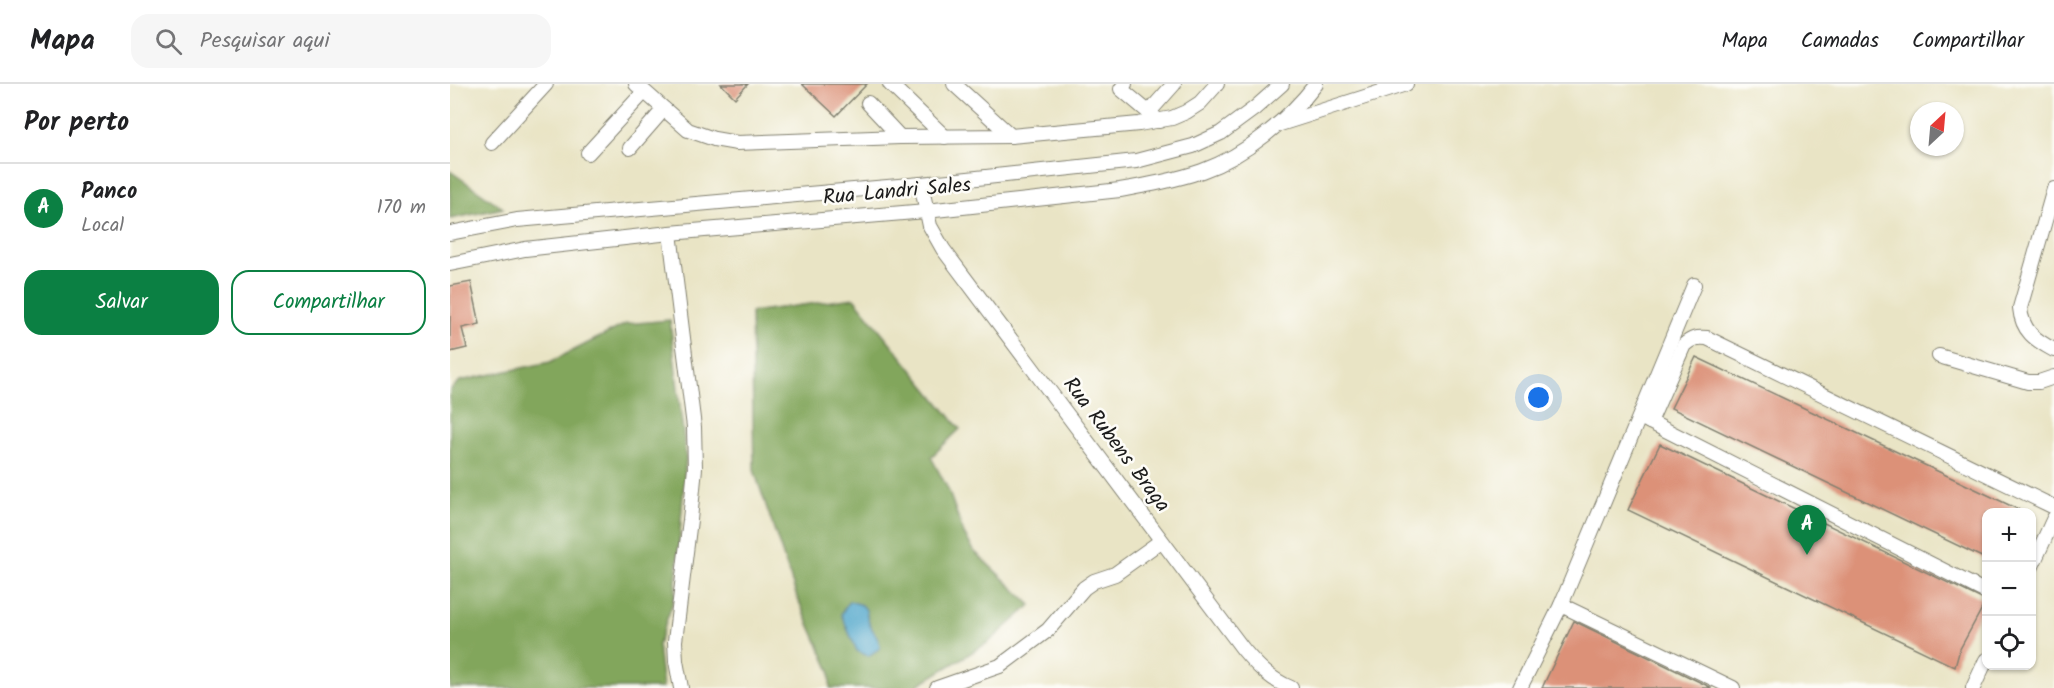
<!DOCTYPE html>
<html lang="pt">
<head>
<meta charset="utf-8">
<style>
  body { margin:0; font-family:Kalam,sans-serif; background:#f6f6f6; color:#202124 }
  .controls { position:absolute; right:18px; bottom:18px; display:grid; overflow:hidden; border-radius:12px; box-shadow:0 2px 4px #0004 }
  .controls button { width:54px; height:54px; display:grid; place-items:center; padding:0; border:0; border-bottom:2px solid #e0e0e0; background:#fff; color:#202124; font:30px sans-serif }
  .compass { position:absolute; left:1460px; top:18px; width:54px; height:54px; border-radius:50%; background:#fff; box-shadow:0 2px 4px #0004; rotate:26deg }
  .you { position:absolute; left:1089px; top:314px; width:21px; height:21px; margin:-15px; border:4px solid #fff; border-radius:50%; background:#1a73e8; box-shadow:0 0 0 9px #1a73e833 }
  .badge { display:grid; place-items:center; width:39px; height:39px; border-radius:50%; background:#0b8043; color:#fff; font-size:20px; font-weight:700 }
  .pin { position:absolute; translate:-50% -50px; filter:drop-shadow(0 2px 3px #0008) }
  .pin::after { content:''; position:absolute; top:32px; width:21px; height:18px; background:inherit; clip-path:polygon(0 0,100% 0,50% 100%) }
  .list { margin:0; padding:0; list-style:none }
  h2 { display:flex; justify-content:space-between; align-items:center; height:78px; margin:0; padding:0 24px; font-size:26px }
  h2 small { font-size:20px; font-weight:400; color:#757577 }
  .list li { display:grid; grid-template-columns:39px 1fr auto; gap:18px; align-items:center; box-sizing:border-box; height:90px; padding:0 24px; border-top:2px solid #e0e0e0 }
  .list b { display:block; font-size:22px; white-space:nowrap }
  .list p { margin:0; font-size:20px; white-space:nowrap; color:#757577 }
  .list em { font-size:20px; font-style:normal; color:#757577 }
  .actions { display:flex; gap:12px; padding:18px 24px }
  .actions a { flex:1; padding:14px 0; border:2px solid #0b8043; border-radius:18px; text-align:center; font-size:21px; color:#0b8043 }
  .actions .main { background:#0b8043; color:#fff }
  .icon { flex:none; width:33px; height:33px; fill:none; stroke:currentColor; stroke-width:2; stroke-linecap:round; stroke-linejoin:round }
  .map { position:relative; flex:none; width:1604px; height:604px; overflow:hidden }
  header { display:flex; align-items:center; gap:36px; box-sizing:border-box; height:84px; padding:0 30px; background:#fff; border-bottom:2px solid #e0e0e0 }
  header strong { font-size:28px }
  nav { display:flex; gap:33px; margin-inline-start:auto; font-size:21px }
  .search { width:420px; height:54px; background:#f6f6f6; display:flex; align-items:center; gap:15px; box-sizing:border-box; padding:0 21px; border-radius:18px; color:#757577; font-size:22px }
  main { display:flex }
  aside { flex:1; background:#fff }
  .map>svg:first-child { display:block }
  .forest { fill:#82a65c; stroke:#4f613c; stroke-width:1.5 }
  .water { fill:#4ea5cb; stroke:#356074; stroke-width:1.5 }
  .building { fill:#dc9178 }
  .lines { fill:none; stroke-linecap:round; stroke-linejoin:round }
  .minor-casing { stroke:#828070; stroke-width:16 }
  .minor { stroke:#fff; stroke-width:14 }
  .labels { text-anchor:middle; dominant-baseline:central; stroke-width:5; stroke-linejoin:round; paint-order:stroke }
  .street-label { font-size:21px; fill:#1c1c1c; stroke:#fdfcf7 }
</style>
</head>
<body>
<header>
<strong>Mapa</strong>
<div class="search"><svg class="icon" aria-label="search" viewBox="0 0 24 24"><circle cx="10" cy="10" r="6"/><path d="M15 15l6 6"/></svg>Pesquisar aqui</div>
<nav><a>Mapa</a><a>Camadas</a><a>Compartilhar</a></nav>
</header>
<main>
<aside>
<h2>Por perto<small></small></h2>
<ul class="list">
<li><span class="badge">A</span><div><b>Panco</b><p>Local</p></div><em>170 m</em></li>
</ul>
<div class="actions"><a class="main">Salvar</a><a>Compartilhar</a></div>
</aside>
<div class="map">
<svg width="1604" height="604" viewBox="0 0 1604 604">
  <rect width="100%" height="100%" fill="#fdfcf7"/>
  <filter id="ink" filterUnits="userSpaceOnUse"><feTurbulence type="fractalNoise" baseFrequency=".0167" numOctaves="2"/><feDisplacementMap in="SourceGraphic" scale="12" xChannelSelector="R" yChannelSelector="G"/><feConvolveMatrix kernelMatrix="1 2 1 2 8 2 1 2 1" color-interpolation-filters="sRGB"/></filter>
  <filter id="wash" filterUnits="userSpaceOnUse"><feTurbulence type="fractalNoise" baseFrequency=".008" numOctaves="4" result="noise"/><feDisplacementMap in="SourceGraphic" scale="24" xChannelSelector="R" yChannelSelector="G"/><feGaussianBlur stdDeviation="1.35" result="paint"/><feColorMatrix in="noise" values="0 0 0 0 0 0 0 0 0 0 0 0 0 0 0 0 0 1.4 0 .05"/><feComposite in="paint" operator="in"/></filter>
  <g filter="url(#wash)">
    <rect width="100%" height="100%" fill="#e9e4c5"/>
    <g class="forest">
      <polygon points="0,87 53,124 0,135"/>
      <polygon points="404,214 510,345 481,373 498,405 514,450 524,467 581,521 539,558 463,604 380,604 380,587 347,513 304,386 301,228"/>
      <polygon points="220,236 236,374 225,512 208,561 213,604 0,604 0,306 10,297 100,278 176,240"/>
    </g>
    <path class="water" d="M399 517C403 519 410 519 413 522 418 526 416 531 418 536 421 547 430 553 430 564L418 572 407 567 391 530Z"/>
    <g id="blocks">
      <g class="building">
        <polygon points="271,0 298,0 285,14"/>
        <polygon points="352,0 417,0 386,32"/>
        <polygon points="21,198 30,240 12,244 17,264 0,268 0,202"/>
        <polygon points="1246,273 1576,429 1536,429 1536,475 1221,324"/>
        <polygon points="1210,360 1536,517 1510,565 1505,583 1178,426"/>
        <polygon points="1124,537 1262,604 1092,604"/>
      </g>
    </g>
  </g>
  <g filter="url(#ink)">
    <use href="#blocks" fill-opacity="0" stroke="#828070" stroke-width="1.5"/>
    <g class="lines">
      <defs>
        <g id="minor">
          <polyline points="186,0 238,46 264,55 287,59 450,53 561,52 689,40 722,34 736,28 750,19 767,0"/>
          <polyline points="440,0 495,53"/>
          <polyline points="504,0 561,52"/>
          <polyline points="675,0 671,5 709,37"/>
          <polyline points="418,19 450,53"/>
          <polyline points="699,28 724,0"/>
          <polyline points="827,41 956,0"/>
          <polyline points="42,59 96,0"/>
          <polyline points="180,64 214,25"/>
          <polyline points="138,69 194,8"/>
          <path d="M471 100 480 142 493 165 793 565C807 582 820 595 841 604"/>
          <path d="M1604 105 1570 224C1572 247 1585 256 1604 266"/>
          <polyline points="0,149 67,136 471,100 686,77 743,62 771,49 805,24 832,0"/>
          <polyline points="220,149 244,343 245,384 240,436 225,557 226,577 231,604"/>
          <path d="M0 180 75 165 220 149 476 127 670 106C698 101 726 96 752 87 795 72 839 35 866 0"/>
          <polyline points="1489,272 1578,298 1589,298 1604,293"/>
          <polyline points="1192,334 1536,508"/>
          <path d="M1200 338 1234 261C1242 254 1247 253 1257 254L1604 423"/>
          <polyline points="1582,482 1604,434"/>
          <polyline points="1111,521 1283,604"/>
          <polyline points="487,604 550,582 598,546 634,504 644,497 665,490 711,457"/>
          <polyline points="1070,604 1111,521 1244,201"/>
          <polyline points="1523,604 1536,576"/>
        </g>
      </defs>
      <use href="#minor" class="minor-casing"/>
      <use href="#minor" class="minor"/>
    </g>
  </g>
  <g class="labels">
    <g class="street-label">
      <text transform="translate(447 108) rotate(-5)">Rua Landri Sales</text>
      <text transform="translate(666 361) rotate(53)">Rua Rubens Braga</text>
    </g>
  </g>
</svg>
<div class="controls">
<button>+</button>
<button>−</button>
<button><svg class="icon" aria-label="locate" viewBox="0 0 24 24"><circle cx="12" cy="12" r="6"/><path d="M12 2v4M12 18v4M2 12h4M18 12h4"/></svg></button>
</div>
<svg class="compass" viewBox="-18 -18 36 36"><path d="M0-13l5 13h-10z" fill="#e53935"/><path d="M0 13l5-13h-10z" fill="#757577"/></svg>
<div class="you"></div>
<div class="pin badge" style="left:1357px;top:471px">A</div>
</div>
</main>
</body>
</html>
